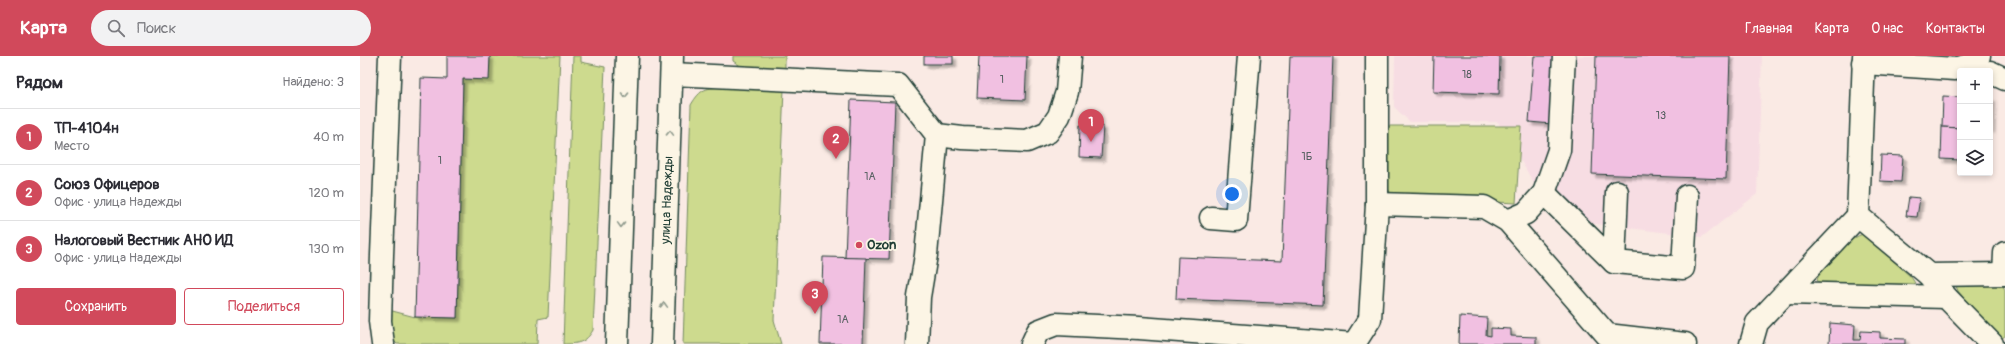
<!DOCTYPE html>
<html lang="ru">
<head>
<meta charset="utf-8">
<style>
  body { margin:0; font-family:Pangolin,sans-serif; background:#f2f2f3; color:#2b2b33 }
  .controls { position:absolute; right:12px; top:12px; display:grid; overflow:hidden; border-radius:4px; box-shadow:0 2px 6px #0003 }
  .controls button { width:36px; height:36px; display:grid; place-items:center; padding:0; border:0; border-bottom:1px solid #e1e1e2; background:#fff; color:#2b2b33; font:20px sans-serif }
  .you { position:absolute; left:872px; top:138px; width:14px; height:14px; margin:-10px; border:3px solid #fff; border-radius:50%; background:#1a73e8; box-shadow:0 0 0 6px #1a73e833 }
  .badge { display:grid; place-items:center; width:26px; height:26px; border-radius:50%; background:#d1495b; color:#fff; font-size:13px; font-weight:700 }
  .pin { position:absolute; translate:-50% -33px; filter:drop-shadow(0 1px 2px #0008) }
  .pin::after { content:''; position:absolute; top:21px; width:14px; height:12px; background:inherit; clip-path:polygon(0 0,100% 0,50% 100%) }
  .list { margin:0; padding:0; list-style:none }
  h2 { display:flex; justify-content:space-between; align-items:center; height:52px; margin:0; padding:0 16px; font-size:17px }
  h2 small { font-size:13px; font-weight:400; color:#7c7c81 }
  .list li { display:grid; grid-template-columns:26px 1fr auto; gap:12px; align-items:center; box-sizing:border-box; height:56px; padding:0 16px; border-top:1px solid #e1e1e2 }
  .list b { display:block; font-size:15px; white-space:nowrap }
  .list p { margin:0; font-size:13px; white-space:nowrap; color:#7c7c81 }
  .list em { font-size:13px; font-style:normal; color:#7c7c81 }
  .actions { display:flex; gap:8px; padding:12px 16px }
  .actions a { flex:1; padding:9px 0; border:1px solid #d1495b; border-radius:4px; text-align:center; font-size:14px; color:#d1495b }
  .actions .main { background:#d1495b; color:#fff }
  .icon { flex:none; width:22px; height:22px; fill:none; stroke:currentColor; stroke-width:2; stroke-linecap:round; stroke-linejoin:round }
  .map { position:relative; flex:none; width:1645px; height:288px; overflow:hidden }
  header { display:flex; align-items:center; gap:24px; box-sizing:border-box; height:56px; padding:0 20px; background:#d1495b; color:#fff }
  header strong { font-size:19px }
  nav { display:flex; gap:22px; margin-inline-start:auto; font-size:14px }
  .search { width:280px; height:36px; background:#f2f2f3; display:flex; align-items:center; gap:10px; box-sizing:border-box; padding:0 14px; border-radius:22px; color:#7c7c81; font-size:15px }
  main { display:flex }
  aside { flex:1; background:#fff }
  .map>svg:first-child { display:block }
  .built { fill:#f7dde3 }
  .green { fill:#cdda8e; stroke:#768c61 }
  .building { fill:#f1c0e1; stroke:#1f3d34; filter:url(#shadow) }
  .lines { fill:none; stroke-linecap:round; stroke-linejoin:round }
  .minor-casing { stroke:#1f3d34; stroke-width:25 }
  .major-casing { stroke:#1f3d34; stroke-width:25 }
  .minor { stroke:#fcf5e5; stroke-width:22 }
  .major { stroke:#fcf5e5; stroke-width:22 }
  .oneway { stroke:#8e998c }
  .poi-dot { fill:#d1495b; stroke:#fcf5e5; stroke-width:1.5 }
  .labels { text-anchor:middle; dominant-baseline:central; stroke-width:3.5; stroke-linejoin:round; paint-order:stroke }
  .number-label { font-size:11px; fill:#545e5f }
  .street-label { font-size:13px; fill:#1f3d34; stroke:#fcf5e5 }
  .poi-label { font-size:13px; font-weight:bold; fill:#1f3d34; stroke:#fcf5e5; text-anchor:start }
</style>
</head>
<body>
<header>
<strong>Карта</strong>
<div class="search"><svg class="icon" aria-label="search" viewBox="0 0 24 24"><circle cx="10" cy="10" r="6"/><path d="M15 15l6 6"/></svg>Поиск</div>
<nav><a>Главная</a><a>Карта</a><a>О нас</a><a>Контакты</a></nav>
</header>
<main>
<aside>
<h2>Рядом<small>Найдено: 3</small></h2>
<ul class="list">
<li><span class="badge">1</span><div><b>ТП-4104н</b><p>Место</p></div><em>40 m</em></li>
<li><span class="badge">2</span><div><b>Союз Офицеров</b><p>Офис · улица Надежды</p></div><em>120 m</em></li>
<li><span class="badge">3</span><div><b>Налоговый Вестник АНО ИД</b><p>Офис · улица Надежды</p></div><em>130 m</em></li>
</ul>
<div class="actions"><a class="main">Сохранить</a><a>Поделиться</a></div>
</aside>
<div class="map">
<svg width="1645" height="288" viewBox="0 0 1645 288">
  <defs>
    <filter id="shadow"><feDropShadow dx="3.5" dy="3.5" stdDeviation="1" flood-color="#0004"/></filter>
  </defs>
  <rect width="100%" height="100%" fill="#faeae4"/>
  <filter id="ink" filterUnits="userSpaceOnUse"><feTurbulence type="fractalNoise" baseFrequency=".025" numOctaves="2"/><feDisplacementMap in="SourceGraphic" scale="8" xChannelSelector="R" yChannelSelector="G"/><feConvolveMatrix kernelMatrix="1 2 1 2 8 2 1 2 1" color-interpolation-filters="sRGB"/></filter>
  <g filter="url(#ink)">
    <polygon class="built" points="1035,0 1402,0 1397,138 1342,181 1195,163 1138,66 1050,66 1034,51"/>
    <g class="green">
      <polygon points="130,0 200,0 188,261 178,263 177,288 37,288 28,280 25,253 55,261 97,262 103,23 129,23"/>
      <path d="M213 0H221V6L245 11 233 274C226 287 217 288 203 288Z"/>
      <polygon points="373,0 425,0 425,15 382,11 373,5"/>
      <path d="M364 31 424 33 414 264 421 288H323L331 49C341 32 346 32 364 31Z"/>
      <path d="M1025 70H1161L1156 147 1035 141C1017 128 1024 90 1025 70Z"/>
      <path d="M1504 178 1551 221 1555 227V232L1459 228 1457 223C1463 211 1491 179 1504 178Z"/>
      <polygon points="1599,225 1642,228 1645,234 1645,280 1642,282 1633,278 1598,235 1596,230"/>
    </g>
    <g class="building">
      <polygon points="87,0 130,0 129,24 103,23 97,262 55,261 61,22 87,23"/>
      <rect x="564" y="0" width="29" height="8"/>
      <polygon points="619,0 667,0 665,44 617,42"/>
      <polygon points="930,0 973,0 963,249 816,243 818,201 922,205"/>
      <polygon points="1074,0 1140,0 1139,38 1073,36"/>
      <polygon points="1174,0 1196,0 1192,68 1169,66"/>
      <polygon points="1236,0 1370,0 1366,123 1232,118"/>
      <polygon points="1583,40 1600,41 1600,72 1582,71"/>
      <polygon points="1630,42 1632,42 1631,74 1630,73"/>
      <polygon points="491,44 535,46 529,203 485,202"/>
      <polygon points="720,69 743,70 741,102 719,101"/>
      <polygon points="1582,71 1600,72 1600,104 1581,103"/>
      <polygon points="1521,99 1543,100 1541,126 1520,125"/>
      <polygon points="1549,141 1560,142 1557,161 1546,160"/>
      <polygon points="463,201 506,202 503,288 460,288"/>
      <polygon points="1100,260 1127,262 1126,279 1131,280 1131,272 1151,273 1151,280 1176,281 1176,288 1099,288"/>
      <polygon points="1470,267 1495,269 1494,284 1500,284 1501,275 1520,276 1520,282 1545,283 1545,288 1469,288"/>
    </g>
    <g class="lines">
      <defs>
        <g id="minor">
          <polyline points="1504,0 1498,160 1569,219 1586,241 1632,288"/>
          <polyline points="1503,7 1595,13 1612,8 1619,0"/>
          <polyline points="1630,16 1645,23"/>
          <polyline points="312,18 538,29 577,79 566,199 559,241 557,288"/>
          <polyline points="577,79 602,82 667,85 688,76 699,60 707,36 710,0"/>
          <polyline points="1184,137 1254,206 1323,212 1327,140"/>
          <polyline points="1017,148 1124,151 1148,165 1247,279 1325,288"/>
          <polyline points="851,162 876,164 889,0"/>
          <polyline points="1148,165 1166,157 1184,137 1199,94 1204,0"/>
          <polyline points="1254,206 1257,136"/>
          <polyline points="1644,218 1645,197"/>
          <polyline points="1569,219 1645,218"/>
          <polyline points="1426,237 1586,241"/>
          <polyline points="23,288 20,265 22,199 30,0"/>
          <polyline points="672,288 678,275 696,268 779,272 994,288"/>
          <polyline points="994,288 1010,263 1017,148 1017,0"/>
          <polyline points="1391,288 1397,267 1498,160"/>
        </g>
        <g id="major">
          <polyline points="257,288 267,0"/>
          <path id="s1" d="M302 288 312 0"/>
        </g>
      </defs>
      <use href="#minor" class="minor-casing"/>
      <use href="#major" class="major-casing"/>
      <use href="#minor" class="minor"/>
      <use href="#major" class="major"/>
    </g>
    <defs><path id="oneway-chevron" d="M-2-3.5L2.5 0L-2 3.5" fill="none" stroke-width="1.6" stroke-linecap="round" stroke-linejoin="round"/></defs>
    <g class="oneway">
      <use href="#oneway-chevron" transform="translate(265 39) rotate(92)"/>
      <use href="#oneway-chevron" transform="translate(310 77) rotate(-88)"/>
      <use href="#oneway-chevron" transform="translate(261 169) rotate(92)"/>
      <use href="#oneway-chevron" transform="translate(304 249) rotate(-88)"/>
    </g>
  </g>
  <circle class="poi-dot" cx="499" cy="189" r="4"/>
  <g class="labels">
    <g class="number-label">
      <text x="1107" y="18">18</text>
      <text x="642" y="23">1</text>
      <text x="1301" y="59">13</text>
      <text x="947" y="100">1Б</text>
      <text x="80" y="104">1</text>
      <text x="510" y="120">1А</text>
      <text x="483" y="263">1А</text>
    </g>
    <g class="street-label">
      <text stroke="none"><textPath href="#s1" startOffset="144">улица Надежды</textPath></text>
    </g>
    <g class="poi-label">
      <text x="507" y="189">Ozon</text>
    </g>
  </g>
</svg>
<div class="controls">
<button>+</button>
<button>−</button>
<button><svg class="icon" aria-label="layers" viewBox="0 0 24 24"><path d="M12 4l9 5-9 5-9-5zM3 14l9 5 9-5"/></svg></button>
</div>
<div class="you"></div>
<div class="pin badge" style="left:731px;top:86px">1</div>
<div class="pin badge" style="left:476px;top:103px">2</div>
<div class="pin badge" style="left:455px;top:258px">3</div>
</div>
</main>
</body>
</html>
